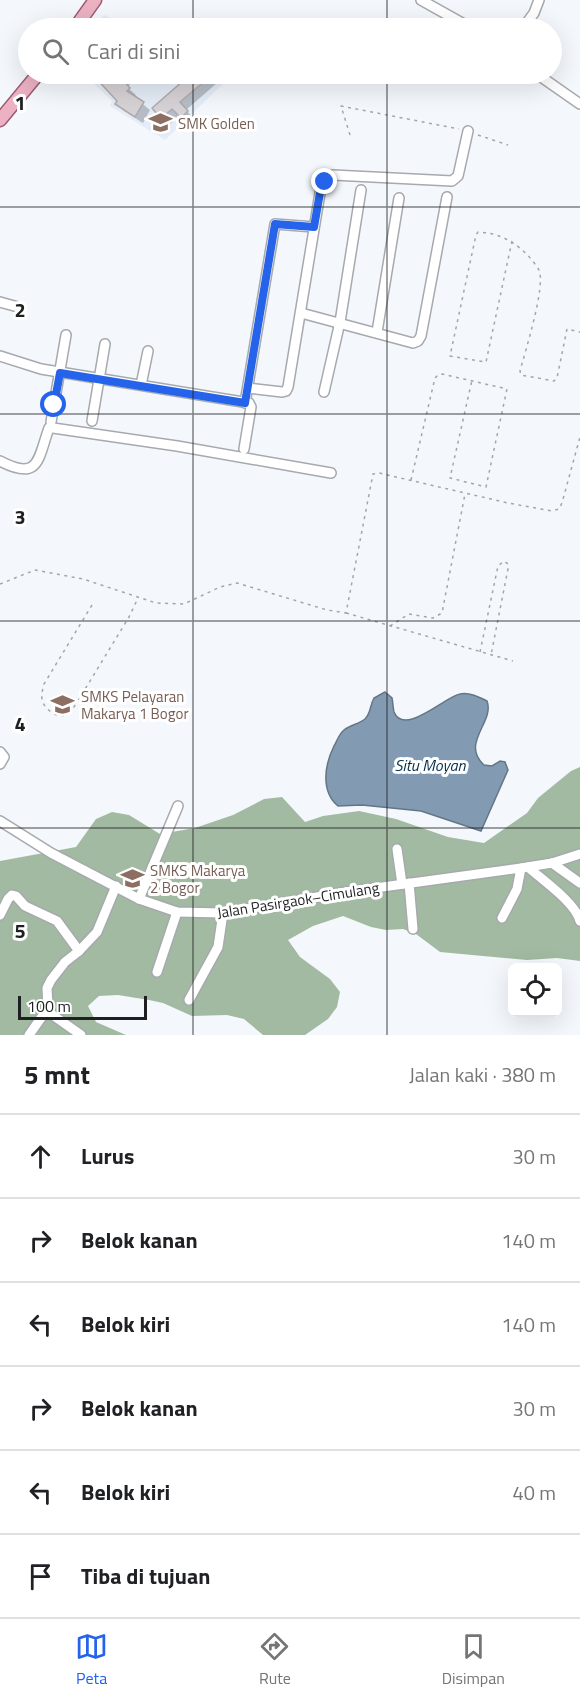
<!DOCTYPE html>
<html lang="id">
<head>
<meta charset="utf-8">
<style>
  body { margin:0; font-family:"Titillium Web",sans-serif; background:#f2f2f2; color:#202124 }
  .controls { position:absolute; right:18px; bottom:18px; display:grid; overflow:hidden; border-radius:9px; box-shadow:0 6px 24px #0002 }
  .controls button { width:54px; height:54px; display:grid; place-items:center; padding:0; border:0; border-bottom:2px solid #e0e0e0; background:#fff; color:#202124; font:30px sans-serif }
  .scale { position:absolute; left:18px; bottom:15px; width:129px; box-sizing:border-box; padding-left:6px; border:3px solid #1d1f20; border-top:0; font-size:16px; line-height:21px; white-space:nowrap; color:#1d1f20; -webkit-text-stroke:4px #fff; paint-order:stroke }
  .stop { position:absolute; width:18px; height:18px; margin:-14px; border:4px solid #2563eb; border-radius:50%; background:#fff }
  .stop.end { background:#2563eb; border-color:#fff; box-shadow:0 2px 6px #0008 }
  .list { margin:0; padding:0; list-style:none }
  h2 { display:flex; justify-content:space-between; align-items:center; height:78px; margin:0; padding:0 24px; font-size:26px }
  h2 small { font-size:20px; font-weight:400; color:#757577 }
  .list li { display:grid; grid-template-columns:39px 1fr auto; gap:18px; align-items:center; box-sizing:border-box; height:84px; padding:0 24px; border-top:2px solid #e0e0e0 }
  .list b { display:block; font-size:22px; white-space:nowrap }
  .list em { font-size:20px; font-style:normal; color:#757577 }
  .icon { flex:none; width:33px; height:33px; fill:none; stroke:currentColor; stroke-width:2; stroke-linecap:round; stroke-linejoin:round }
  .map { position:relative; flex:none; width:580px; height:1035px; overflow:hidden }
  .search { position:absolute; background:#fff; box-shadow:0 6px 24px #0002; left:18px; right:18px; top:18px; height:66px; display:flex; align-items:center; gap:15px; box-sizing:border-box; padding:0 21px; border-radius:33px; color:#757577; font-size:22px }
  .sheet { height:582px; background:#fff }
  nav { display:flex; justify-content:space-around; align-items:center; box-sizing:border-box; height:84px; border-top:2px solid #e0e0e0; background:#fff; font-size:16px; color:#757577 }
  nav a { display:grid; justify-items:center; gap:3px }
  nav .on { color:#2563eb }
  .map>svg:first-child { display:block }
  .built { fill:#e4ecf7 }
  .forest { fill:#a2baa1 }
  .water { fill:#829bb2; stroke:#647686; stroke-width:1.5 }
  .shadow { fill:#0003 }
  .building { fill:#d5d1d4; stroke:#aeaaad; stroke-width:1.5 }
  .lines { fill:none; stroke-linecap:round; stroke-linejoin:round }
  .minor-casing { stroke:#a6a9ad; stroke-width:12 }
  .major-casing { stroke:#9c5c70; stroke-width:15 }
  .path { stroke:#a3a6a9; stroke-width:1.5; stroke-dasharray:3 4.5; stroke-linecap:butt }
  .minor { stroke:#fff; stroke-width:9 }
  .major { stroke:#ecb1c3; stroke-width:12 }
  .route { stroke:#2563eb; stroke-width:8 }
  .grid { fill:none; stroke:#1d1f20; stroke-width:1.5; stroke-opacity:0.55 }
  .labels { text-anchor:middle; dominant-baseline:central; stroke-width:6; stroke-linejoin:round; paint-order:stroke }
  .education-label { font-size:15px; fill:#785e54; stroke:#fff; text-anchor:start }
  .street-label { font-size:15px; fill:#1d1f20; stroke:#fff }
  .water-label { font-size:16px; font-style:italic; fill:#002c4c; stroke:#fff }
  .grid-label { font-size:20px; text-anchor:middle; font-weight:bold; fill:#1d1f20; stroke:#fff; stroke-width:6; stroke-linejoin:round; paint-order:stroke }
</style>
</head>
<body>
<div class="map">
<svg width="580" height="1035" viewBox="0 0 580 1035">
  <rect width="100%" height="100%" fill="#f4f8fc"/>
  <g class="built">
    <polygon points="104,15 131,28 92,28"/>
    <polygon points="84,74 229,74 232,75 165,140 110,106 112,101"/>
  </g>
  <polygon class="forest" points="580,767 580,961 557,958 527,960 440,952 416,934 403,929 386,930 371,927 343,916 313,926 288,940 300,957 330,979 340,992 337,1007 328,1019 305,1035 263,1035 244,1019 227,1015 192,1016 163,1003 149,1000 118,995 99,996 88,1006 96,1022 126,1035 0,1035 0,861 76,847 96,819 112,812 129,815 160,834 195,828 233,815 264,799 282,797 305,822 323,816 359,811 396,819 448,837 484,843 527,813 538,798 571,771"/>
  <path class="water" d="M385 692 392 698C393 703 393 708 394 712 404 737 446 696 460 694 469 692 479 697 487 701 495 722 460 743 484 765L492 766 500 761 505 762 508 770 481 831 421 811 362 805 338 806C320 791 325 764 334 746 337 741 339 734 344 730 350 725 359 724 365 719 371 713 370 705 374 698Z"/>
  <g class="shadow">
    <polygon points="94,74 141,74 127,87 136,95 134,97 150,110 143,123 124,111 117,104 119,101"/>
    <polygon points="177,74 209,74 217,83 186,110 194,119 188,124 180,115 169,125 154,108 188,79"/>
  </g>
  <g class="building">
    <polygon points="111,20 120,28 102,28"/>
    <polygon points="92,74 127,74 122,79 130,88 127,91 144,102 135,117 115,104 117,101"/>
    <polygon points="191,74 213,74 180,102 188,111 181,118 172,109 161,119 152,108"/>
  </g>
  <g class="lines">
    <defs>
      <g id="minor">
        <polyline points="421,0 471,28"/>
        <polyline points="523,28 534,13 539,0"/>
        <polyline points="537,74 580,104"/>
        <polyline points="0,302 18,307"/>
        <polyline points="301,313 413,343 418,341 421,336 447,197"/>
        <polyline points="377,332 399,198"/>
        <polyline points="0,356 41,369 249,403 251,407 244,449"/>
        <polyline points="141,385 148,351"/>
        <polyline points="248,388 282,392 286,391 288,387 321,187 333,175 452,181 458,176 468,131"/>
        <polyline points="324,392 340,322 361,190"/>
        <polyline points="245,403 275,224 314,227"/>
        <polyline points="92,421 105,344"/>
        <polyline points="51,422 66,335"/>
        <path d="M0 461C40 482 38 458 49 428H53L177 446 331 473"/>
        <polyline points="0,752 4,757 0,764"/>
        <polyline points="0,821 51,853 139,899 177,912 223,913 346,892 521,868 552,863 580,854"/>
        <polyline points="397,849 402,884"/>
        <polyline points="552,863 580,883"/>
        <path d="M528 867C542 880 575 902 580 921"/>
        <polyline points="409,883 413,929"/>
        <polyline points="139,899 178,806"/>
        <polyline points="0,915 8,899 12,895 16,896 25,906 57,921 79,951"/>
        <polyline points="502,918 517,889 521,868"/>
        <polyline points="157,972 177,912"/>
        <polyline points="189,1000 218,947 223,913"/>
        <polyline points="47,1011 81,1035"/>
        <polyline points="29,1035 48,1008 47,988 51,980 65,962 79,951 97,932 116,886"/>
      </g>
      <g id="major">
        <polyline points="75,28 95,0"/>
        <polyline points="0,120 38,74"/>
      </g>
    </defs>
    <use href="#minor" class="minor-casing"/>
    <use href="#major" class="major-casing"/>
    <g class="path">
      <polyline points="350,135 341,106 459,129"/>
      <polyline points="478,135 508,145"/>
      <path d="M512 241 486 362 450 356 476 235 478 232C495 233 508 238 521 249 527 254 535 263 539 270 546 286 525 352 520 371L521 375 554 381 557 378 567 329 580 332"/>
      <polyline points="411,480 435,378 438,375 442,374 507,389 486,487 450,478 472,380"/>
      <polyline points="0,584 35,570 83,579 156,603 184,604 220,587 237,583 327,610 346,613 373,474 379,473 508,503 552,511 559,509 562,503 580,437"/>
      <path d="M92 605 44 684C43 689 41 694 42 699 43 708 56 718 65 715 70 713 73 708 76 704L129 617 138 598"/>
      <polyline points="346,613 513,661"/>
      <polyline points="390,626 409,614 433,618 442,613 465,494"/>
      <polyline points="480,652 498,566 504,561 508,564 508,569 491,655"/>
    </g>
    <use href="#minor" class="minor"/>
    <use href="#major" class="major"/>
  </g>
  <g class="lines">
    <polyline class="route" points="54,405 60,373 245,403 275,224 314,227 321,187 325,182"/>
  </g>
  <path class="grid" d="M193 0V28M387 0V28M193 74V1035M387 74V1035M0 207H580M0 414H580M0 621H580M0 828H580"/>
  <defs>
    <symbol id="school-bare" viewBox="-9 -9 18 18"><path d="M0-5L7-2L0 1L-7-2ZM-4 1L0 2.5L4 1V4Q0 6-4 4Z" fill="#8d6e63" stroke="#fff" stroke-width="2.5" paint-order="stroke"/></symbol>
  </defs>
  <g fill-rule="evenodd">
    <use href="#school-bare" x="144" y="106" width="33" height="33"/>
    <use href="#school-bare" x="46" y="688" width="33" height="33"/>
    <use href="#school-bare" x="116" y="862" width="33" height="33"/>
  </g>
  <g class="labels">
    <g class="education-label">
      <text x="178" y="123">SMK Golden</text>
      <text x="81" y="696">SMKS Pelayaran<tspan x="81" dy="17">Makarya 1 Bogor</tspan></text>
      <text x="150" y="870">SMKS Makarya<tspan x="150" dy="17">2 Bogor</tspan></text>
    </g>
    <g class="street-label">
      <text transform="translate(298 900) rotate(-9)">Jalan Pasirgaok–Cimulang</text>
    </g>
    <g class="water-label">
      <text x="430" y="765">Situ Moyan</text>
    </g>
  </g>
  <g class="grid-label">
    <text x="20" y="110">1</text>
    <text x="20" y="317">2</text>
    <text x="20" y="524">3</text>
    <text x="20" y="731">4</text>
    <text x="20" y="938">5</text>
  </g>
</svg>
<div class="controls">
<button><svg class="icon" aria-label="locate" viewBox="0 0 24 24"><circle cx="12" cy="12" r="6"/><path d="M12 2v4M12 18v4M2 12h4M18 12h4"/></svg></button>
</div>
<div class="scale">100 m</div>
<div class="stop" style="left:54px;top:405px"></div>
<div class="stop end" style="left:325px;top:182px"></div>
<div class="search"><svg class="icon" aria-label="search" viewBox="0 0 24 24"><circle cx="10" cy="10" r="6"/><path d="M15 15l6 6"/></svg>Cari di sini</div>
</div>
<section class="sheet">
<h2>5 mnt<small>Jalan kaki · 380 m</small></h2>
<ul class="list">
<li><svg class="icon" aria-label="ahead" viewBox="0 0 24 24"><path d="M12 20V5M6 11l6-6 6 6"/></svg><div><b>Lurus</b></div><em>30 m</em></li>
<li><svg class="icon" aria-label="right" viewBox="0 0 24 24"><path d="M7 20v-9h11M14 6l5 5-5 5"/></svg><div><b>Belok kanan</b></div><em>140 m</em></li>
<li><svg class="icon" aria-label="left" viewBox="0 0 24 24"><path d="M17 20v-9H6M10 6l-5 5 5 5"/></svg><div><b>Belok kiri</b></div><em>140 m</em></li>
<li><svg class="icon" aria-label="right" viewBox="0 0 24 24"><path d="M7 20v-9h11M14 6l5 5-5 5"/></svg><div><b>Belok kanan</b></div><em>30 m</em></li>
<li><svg class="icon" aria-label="left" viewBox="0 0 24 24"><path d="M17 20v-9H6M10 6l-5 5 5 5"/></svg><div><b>Belok kiri</b></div><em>40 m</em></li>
<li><svg class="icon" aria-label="arrive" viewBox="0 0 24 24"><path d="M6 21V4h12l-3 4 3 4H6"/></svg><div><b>Tiba di tujuan</b></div></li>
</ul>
</section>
<nav>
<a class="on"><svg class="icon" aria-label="map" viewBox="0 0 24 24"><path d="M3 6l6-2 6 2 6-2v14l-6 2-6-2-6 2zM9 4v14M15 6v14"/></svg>Peta</a>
<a><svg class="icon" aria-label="directions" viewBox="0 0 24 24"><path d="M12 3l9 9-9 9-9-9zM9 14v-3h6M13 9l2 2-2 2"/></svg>Rute</a>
<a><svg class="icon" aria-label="saved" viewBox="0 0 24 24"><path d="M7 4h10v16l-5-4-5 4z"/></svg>Disimpan</a>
</nav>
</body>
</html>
